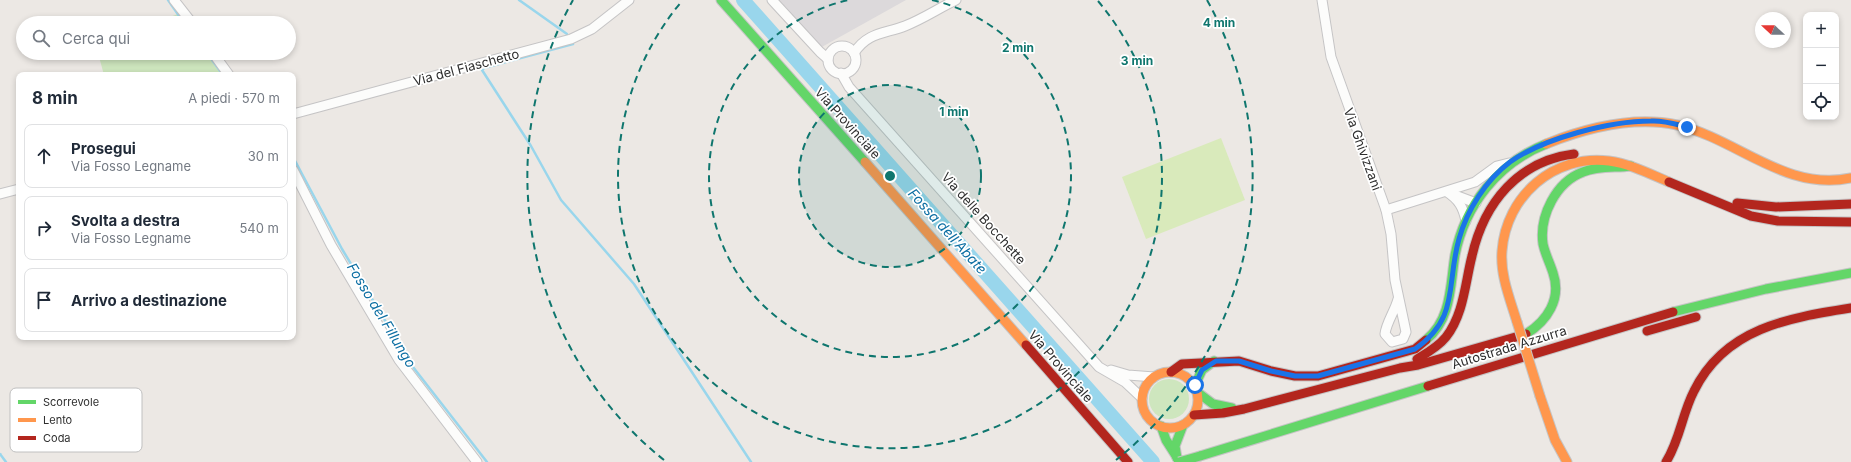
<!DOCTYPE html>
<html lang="it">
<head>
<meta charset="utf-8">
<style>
  body { margin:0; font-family:Inter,sans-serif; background:#f6f6f7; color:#1f2937 }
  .controls { position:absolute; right:12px; top:12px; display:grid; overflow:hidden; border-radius:8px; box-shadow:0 2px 6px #0003 }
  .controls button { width:36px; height:36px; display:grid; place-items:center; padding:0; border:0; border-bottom:1px solid #e0e1e3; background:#fff; color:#1f2937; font:20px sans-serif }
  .compass { position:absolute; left:1755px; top:12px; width:36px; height:36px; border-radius:50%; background:#fff; box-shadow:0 2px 6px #0003; rotate:292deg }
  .stop { position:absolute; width:12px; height:12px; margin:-9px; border:3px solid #1a73e8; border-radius:50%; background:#fff }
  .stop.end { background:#1a73e8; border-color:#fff; box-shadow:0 1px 4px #0008 }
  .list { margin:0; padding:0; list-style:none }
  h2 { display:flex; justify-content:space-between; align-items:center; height:52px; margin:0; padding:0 16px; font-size:17px }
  h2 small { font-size:13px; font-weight:400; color:#747a83 }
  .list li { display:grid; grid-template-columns:26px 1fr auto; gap:12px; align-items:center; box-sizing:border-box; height:64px; margin:0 8px 8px; padding:0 8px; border:1px solid #e0e1e3; border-radius:8px }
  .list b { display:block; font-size:15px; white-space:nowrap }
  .list p { margin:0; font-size:13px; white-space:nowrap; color:#747a83 }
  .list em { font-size:13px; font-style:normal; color:#747a83 }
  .icon { flex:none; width:22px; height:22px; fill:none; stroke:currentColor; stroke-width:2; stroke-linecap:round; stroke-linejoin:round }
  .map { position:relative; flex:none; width:1851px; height:462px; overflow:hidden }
  .search { position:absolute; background:#fff; box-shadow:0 2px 6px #0003; left:16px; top:16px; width:280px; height:44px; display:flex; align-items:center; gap:10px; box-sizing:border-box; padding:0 14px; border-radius:22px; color:#747a83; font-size:15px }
  .panel { position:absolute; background:#fff; box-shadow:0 2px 6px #0003; left:16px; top:72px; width:280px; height:268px; border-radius:8px }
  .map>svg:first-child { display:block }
  .industrial { fill:#dcd9db }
  .green { fill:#cee6be }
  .pitch { fill:#d9eabb }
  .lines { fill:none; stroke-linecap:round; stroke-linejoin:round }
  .stream { stroke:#99d6ec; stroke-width:2.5 }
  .river { stroke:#99d6ec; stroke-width:14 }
  .street-casing { stroke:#c5c4c5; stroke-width:11 }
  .fast-casing { stroke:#c5c4c5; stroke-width:11 }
  .slow-casing { stroke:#c5c4c5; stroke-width:11 }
  .jam-casing { stroke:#c5c4c5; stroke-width:11 }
  .street { stroke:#fcfcfb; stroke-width:9 }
  .fast { stroke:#63d668; stroke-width:9 }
  .slow { stroke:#ff974d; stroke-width:9 }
  .jam { stroke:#b3261e; stroke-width:9 }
  .fast-bridge-casing { stroke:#c6c5c4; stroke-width:11; stroke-linecap:butt }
  .slow-bridge-casing { stroke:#c6c5c4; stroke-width:11; stroke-linecap:butt }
  .fast-bridge { stroke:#63d668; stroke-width:9 }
  .slow-bridge { stroke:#ff974d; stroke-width:9 }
  .route { stroke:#1a73e8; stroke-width:5 }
  .ring { fill:none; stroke:#0f766e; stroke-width:2; stroke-dasharray:7 5 }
  .labels { text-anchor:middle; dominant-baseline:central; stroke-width:3.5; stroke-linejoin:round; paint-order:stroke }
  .street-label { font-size:13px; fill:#2e2e2e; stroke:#fff }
  .water-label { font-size:14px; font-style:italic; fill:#0d6fa3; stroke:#fff }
  .key { fill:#fff; stroke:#c0c0c0; stroke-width:1 }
  .key-label { font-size:11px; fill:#2e2e2e }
  .centre { fill:#0f766e; stroke:#fff; stroke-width:2 }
  .ring-label { font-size:12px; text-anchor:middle; font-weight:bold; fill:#0f766e; stroke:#fff; stroke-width:3.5; stroke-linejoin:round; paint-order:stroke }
</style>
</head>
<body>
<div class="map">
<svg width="1851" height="462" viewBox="0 0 1851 462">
  <rect width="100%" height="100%" fill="#ece8e4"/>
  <polygon class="industrial" points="778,0 906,0 820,48"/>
  <g class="green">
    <polygon points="178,14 185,23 153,23"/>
    <polygon points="98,53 207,53 224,75 104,75"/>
    <circle cx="1169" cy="399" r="20"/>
  </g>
  <polygon class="pitch" points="1221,138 1245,200 1146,239 1122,177"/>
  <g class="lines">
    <g class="stream">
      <polyline points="168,0 184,23"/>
      <polyline points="519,0 567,34"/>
      <polyline points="573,44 484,68 482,70 531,146 561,200 634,284 751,462"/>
      <polyline points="207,53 223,75"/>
      <polyline points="293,157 342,249 413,367 487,462"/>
      <polyline points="0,454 6,462"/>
    </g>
    <polyline class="river" points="743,0 1153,462"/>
    <defs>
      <g id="street">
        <polyline points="174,0 192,23"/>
        <polyline points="772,0 820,52 828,59"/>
        <path d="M1322 0 1331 57 1386 210 1391 234 1395 280 1406 332 1403 339 1392 342 1385 334C1386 323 1395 311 1398 299"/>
        <circle cx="842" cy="60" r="14"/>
        <polyline points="213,53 229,75"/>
        <path d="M854 53C868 32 884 34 905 26 923 19 939 8 956 0"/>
        <polyline points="841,73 849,87 1099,367 1125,382 1142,398"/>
        <polyline points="293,114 571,39 592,29 629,0"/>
        <polyline points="293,170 331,245 399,360 477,462"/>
        <path d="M1447 192C1459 200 1463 207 1466 221"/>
        <polyline points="0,194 19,189"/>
        <polyline points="1452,194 1476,203"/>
        <polyline points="1386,210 1475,182 1497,166 1509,163"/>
        <polyline points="1111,370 1128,375 1154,377"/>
      </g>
      <g id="fast">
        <polyline points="721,0 865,162"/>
        <polyline points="1673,312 1766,289 1851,273"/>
        <path d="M1526 334C1547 321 1562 299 1553 273 1550 263 1545 254 1543 244 1539 216 1556 182 1583 172 1598 166 1615 168 1631 166"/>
        <path d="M1426 340C1452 319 1450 285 1455 255 1465 205 1498 163 1546 144"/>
        <polyline points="1195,385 1202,370 1214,361"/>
        <polyline points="1197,392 1213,404 1232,408"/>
        <polyline points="1161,426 1166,440 1180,462"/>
        <polyline points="1200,456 1428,386"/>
        <polyline points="1177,458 1175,446 1183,425"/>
      </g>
      <g id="slow">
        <path d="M1546 144C1586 128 1634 116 1677 125 1738 139 1785 192 1851 178"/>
        <polyline points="865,162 1026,345"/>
        <path d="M1517 322C1510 299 1500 275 1502 251 1506 196 1554 154 1609 161 1631 164 1650 174 1669 182"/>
        <circle cx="1170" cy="400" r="28"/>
        <polyline points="1540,396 1555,440 1567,462"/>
      </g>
      <g id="jam">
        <polyline points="1669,182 1751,216 1778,221 1851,222"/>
        <polyline points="1737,203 1776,207 1851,204"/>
        <polyline points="1647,331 1696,317"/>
        <polyline points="1026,345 1128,462"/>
        <path d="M1417 359C1427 353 1438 347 1446 337 1464 314 1465 283 1472 256 1484 203 1518 161 1574 154"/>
        <polyline points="1171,372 1182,364 1239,361 1271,371 1295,376 1318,376 1415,349 1426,340"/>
        <polyline points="1428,386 1673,312"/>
        <polyline points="1194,415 1223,413 1244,409 1400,368 1418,365 1526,334"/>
        <path d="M1666 462C1680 440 1682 414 1694 391 1725 328 1788 318 1851 308"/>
      </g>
    </defs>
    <use href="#street" class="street-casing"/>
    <use href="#fast" class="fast-casing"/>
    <use href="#slow" class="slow-casing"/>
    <use href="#jam" class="jam-casing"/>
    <use href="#street" class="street"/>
    <use href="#fast" class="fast"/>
    <use href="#slow" class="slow"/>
    <use href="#jam" class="jam"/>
    <defs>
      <polyline id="fast-bridge" points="1179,462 1200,456"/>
      <polyline id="slow-bridge" points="1517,322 1540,396"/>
    </defs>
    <use href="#fast-bridge" class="fast-bridge-casing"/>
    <use href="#slow-bridge" class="slow-bridge-casing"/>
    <use href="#fast-bridge" class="fast-bridge"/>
    <use href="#slow-bridge" class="slow-bridge"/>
  </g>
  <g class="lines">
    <path class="route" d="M1195 385 1202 370 1216 361H1239L1271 371 1295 376H1318L1415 349C1460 318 1446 284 1459 239 1467 210 1486 180 1510 162 1544 138 1610 121 1651 121 1663 120 1675 124 1687 127"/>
  </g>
  <circle cx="890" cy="176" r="91" fill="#0f766e" fill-opacity=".12"/>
  <g class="ring">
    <circle cx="890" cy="176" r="91"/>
    <path d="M932 0A181 181 0 1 1 848 0"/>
    <path d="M1098 1A272 272 0 1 1 682 1"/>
    <path d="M664 460A363 363 0 0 1 573 0M1207 0A363 363 0 0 1 1116 460"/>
  </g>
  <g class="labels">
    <g class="street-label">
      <text transform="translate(466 67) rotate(-15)">Via del Fiaschetto</text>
      <text transform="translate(848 123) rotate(48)">Via Provinciale</text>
      <text transform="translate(1363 149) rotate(70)">Via Ghivizzani</text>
      <text transform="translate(984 218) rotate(48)">Via delle Bocchette</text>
      <text transform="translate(1509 347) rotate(-17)">Autostrada Azzurra</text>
      <text transform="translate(1061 366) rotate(49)">Via Provinciale</text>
    </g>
    <g class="water-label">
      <text transform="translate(948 231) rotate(48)">Fossa dell'Abate</text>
      <text transform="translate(382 315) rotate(59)">Fosso del Fillungo</text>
    </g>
  </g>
  <rect x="10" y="388" width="132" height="64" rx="6" class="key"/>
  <rect x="18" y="400" width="18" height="4" fill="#63d668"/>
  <rect x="18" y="418" width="18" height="4" fill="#ff974d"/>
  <rect x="18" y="436" width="18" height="4" fill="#b3261e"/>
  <g class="key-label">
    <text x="43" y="406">Scorrevole</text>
    <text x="43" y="424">Lento</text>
    <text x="43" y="442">Coda</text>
  </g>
  <circle cx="890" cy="176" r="6" class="centre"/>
  <g class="ring-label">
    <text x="1219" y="27">4 min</text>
    <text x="1018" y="52">2 min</text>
    <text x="1137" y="65">3 min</text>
    <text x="954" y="116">1 min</text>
  </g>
</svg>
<div class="controls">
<button>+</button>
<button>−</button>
<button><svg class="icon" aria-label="locate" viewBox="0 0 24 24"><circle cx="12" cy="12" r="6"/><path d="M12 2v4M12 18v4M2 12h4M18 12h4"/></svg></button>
</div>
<svg class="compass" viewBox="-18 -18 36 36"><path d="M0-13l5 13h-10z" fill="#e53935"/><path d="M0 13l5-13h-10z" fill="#747a83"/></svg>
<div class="stop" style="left:1195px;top:385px"></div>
<div class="stop end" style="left:1687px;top:127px"></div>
<div class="search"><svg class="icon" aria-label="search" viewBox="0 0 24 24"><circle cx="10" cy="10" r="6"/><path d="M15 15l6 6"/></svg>Cerca qui</div>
<section class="panel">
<h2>8 min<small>A piedi · 570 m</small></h2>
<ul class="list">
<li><svg class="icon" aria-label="ahead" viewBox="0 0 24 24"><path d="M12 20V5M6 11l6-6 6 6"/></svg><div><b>Prosegui</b><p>Via Fosso Legname</p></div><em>30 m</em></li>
<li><svg class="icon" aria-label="right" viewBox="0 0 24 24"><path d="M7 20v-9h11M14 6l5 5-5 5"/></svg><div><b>Svolta a destra</b><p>Via Fosso Legname</p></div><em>540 m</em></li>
<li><svg class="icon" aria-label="arrive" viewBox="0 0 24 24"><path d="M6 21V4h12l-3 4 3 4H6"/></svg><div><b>Arrivo a destinazione</b></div></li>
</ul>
</section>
</div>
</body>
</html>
